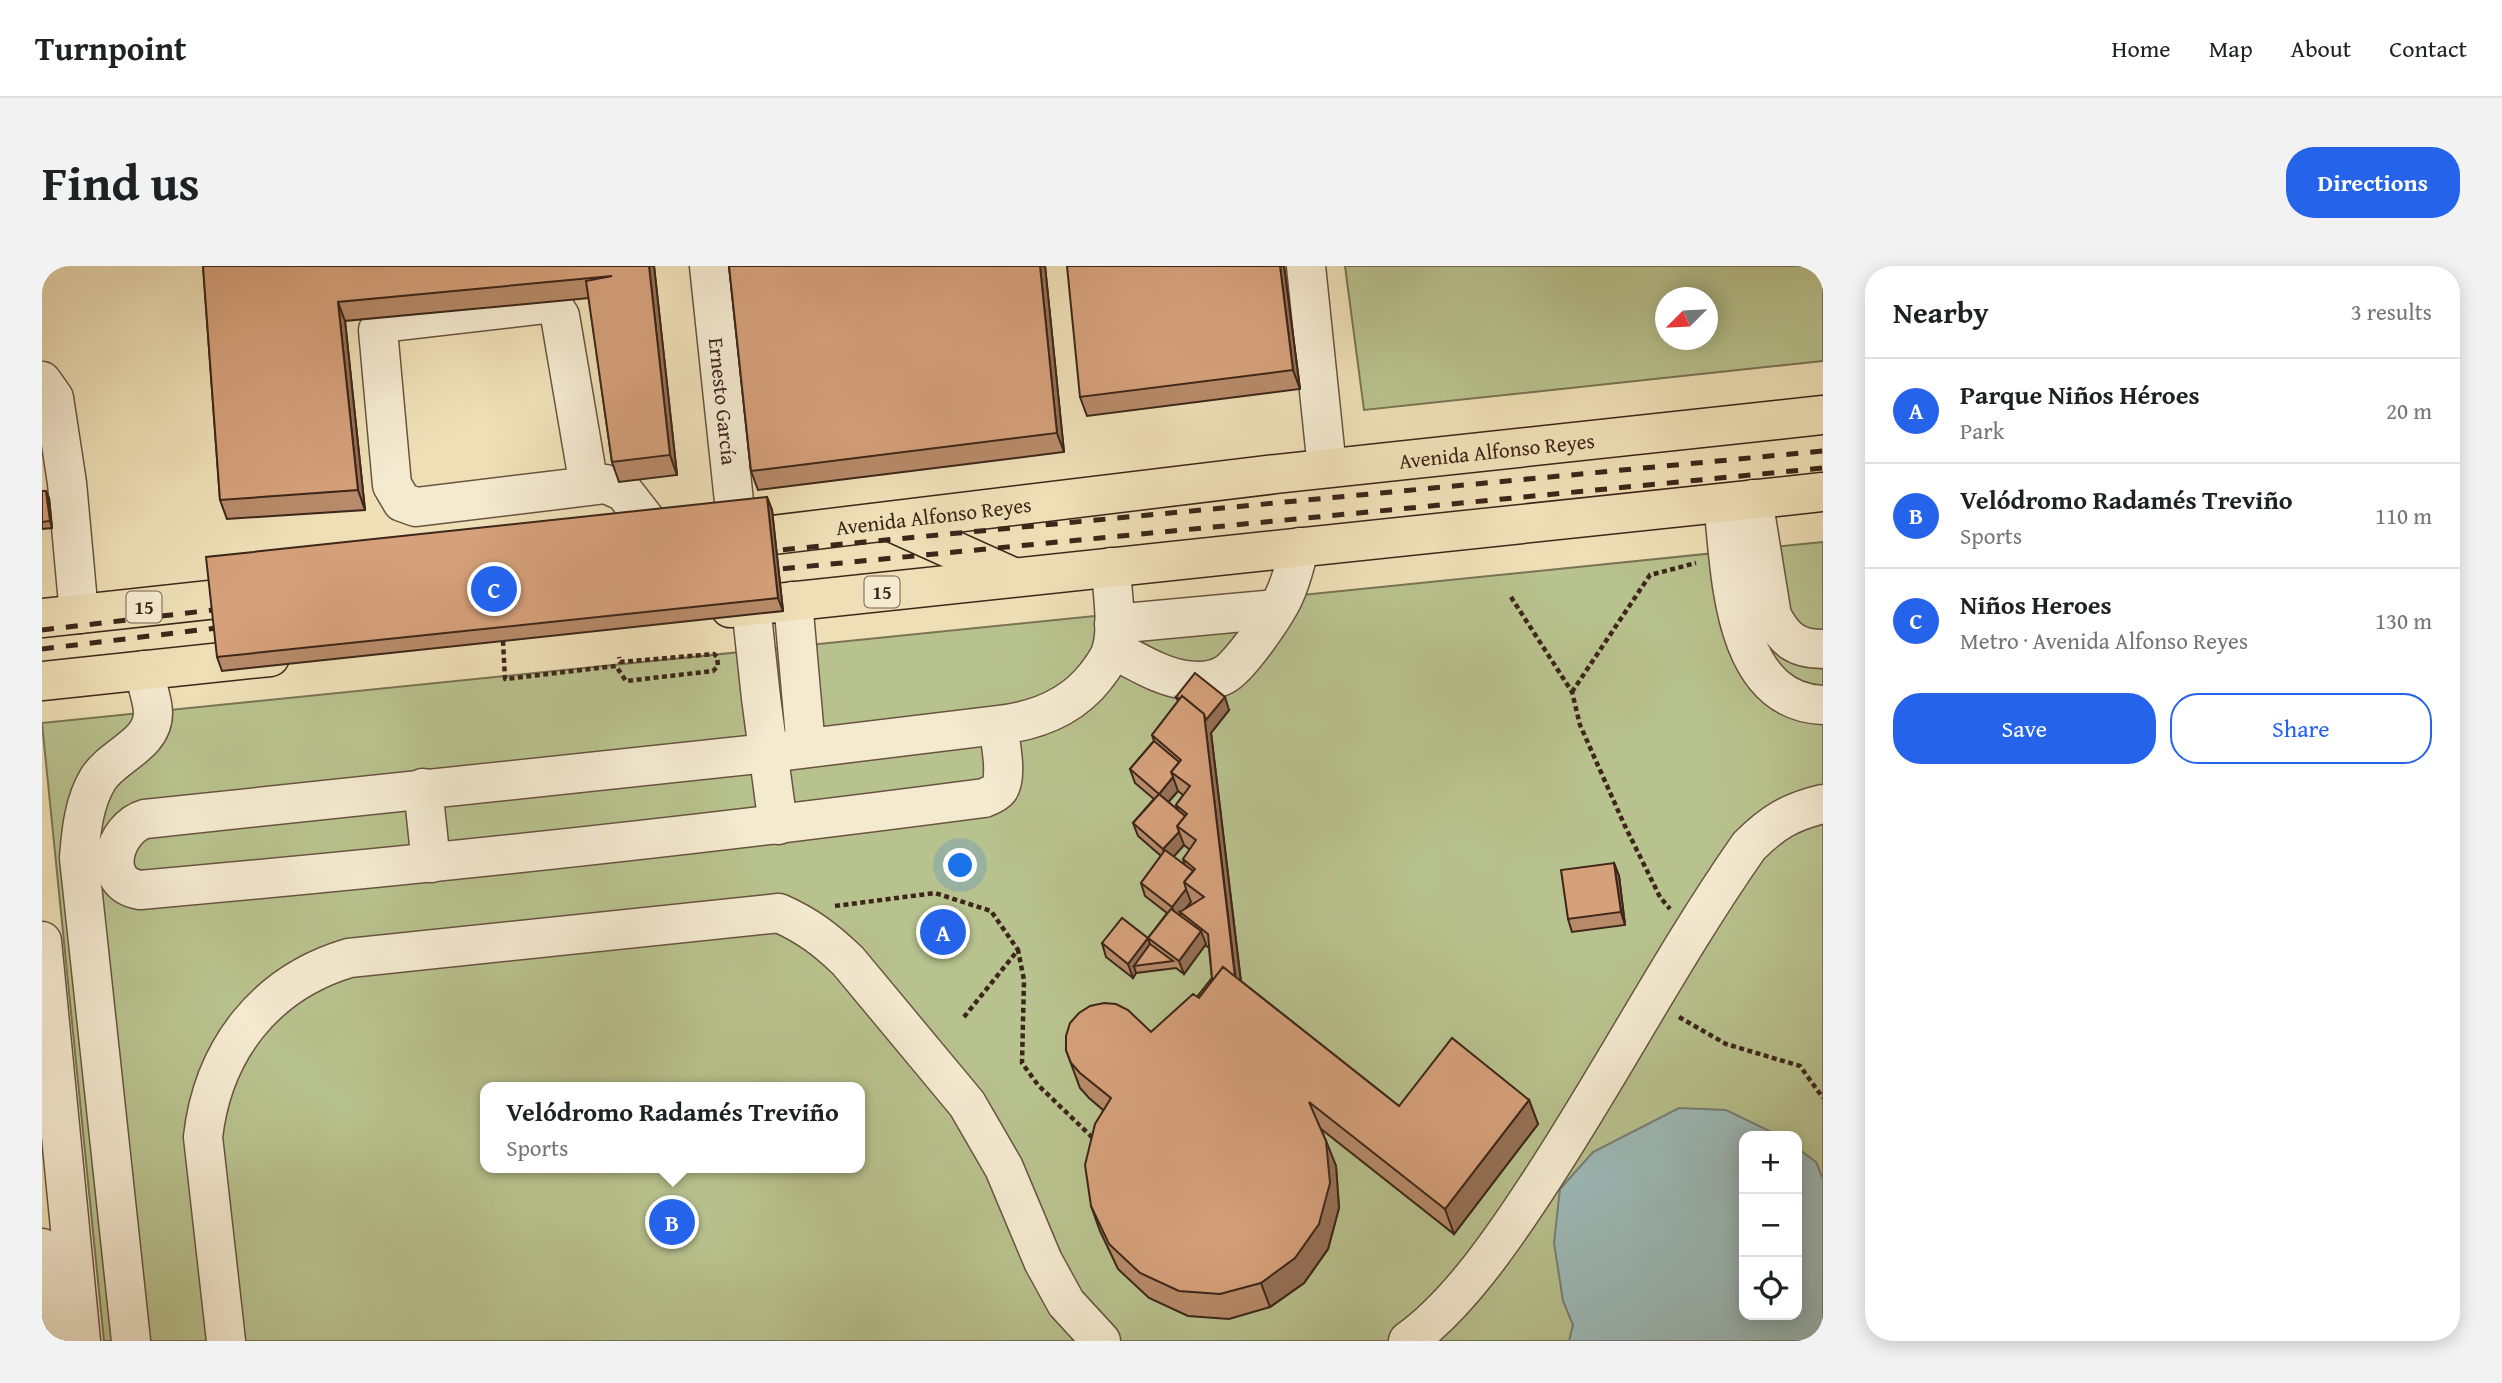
<!DOCTYPE html>
<html lang="en">
<head>
<meta charset="utf-8">
<style>
  body { margin:0; font-family:"Gentium Book Plus",serif; background:#f2f2f2; color:#202124 }
  .controls { position:absolute; right:21px; bottom:21px; display:grid; overflow:hidden; border-radius:14px; box-shadow:0 4px 18px #0003 }
  .controls button { width:63px; height:63px; display:grid; place-items:center; padding:0; border:0; border-bottom:2px solid #e0e0e0; background:#fff; color:#202124; font:35px sans-serif }
  .compass { position:absolute; left:1613px; top:21px; width:63px; height:63px; border-radius:50%; background:#fff; box-shadow:0 4px 18px #0003; rotate:246deg }
  .you { position:absolute; left:919px; top:600px; width:24px; height:24px; margin:-18px; border:5px solid #fff; border-radius:50%; background:#1a73e8; box-shadow:0 0 0 10px #1a73e833 }
  .badge { display:grid; place-items:center; width:46px; height:46px; border-radius:50%; background:#2563eb; color:#fff; font-size:23px; font-weight:700 }
  .pin { position:absolute; translate:-50% -50%; border:4px solid #fff; box-shadow:0 2px 7px #0006 }
  .popup { position:absolute; left:438px; top:816px; width:385px; height:91px; box-sizing:border-box; display:grid; place-content:center; border-radius:14px; background:#fff; filter:drop-shadow(0 2px 5px #0005); font-size:23px; white-space:nowrap; color:#757577 }
  .popup b { font-size:26px; color:#202124 }
  .popup::after { content:''; position:absolute; left:50%; top:100%; margin-left:-14px; border:14px solid transparent; border-top-color:#fff }
  .list { margin:0; padding:0; list-style:none }
  h2 { display:flex; justify-content:space-between; align-items:center; height:91px; margin:0; padding:0 28px; font-size:30px }
  h2 small { font-size:23px; font-weight:400; color:#757577 }
  .list li { display:grid; grid-template-columns:46px 1fr auto; gap:21px; align-items:center; box-sizing:border-box; height:105px; padding:0 28px; border-top:2px solid #e0e0e0 }
  .list b { display:block; font-size:26px; white-space:nowrap }
  .list p { margin:0; font-size:23px; white-space:nowrap; color:#757577 }
  .list em { font-size:23px; font-style:normal; color:#757577 }
  .actions { display:flex; gap:14px; padding:21px 28px }
  .actions a { flex:1; padding:16px 0; border:2px solid #2563eb; border-radius:28px; text-align:center; font-size:24px; color:#2563eb }
  .actions .main { background:#2563eb; color:#fff }
  .icon { flex:none; width:38px; height:38px; fill:none; stroke:currentColor; stroke-width:2; stroke-linecap:round; stroke-linejoin:round }
  .map { position:relative; flex:none; width:1781px; height:1075px; overflow:hidden; border-radius:28px }
  header { display:flex; align-items:center; gap:42px; box-sizing:border-box; height:98px; padding:0 35px; background:#fff; border-bottom:2px solid #e0e0e0 }
  header strong { font-size:33px }
  nav { display:flex; gap:38px; margin-inline-start:auto; font-size:24px }
  .intro { display:flex; align-items:center; justify-content:space-between; box-sizing:border-box; height:168px; padding:0 42px }
  h1 { margin:0; font-size:49px }
  .button { padding:18px 32px; border-radius:28px; background:#2563eb; color:#fff; font-size:24px; font-weight:700 }
  main { display:flex; gap:42px; padding:0 42px }
  aside { flex:1; background:#fff; border-radius:28px; box-shadow:0 4px 18px #0003 }
  .map>svg:first-child { display:block }
  .green { fill:#b8c28e; stroke:#7a7454; stroke-width:2; fill-rule:evenodd }
  .water { fill:#9dbab8; stroke:#777f78; stroke-width:2 }
  .lines { fill:none; stroke-linecap:round; stroke-linejoin:round }
  .minor-casing { stroke:#695440; stroke-width:41 }
  .highway-casing { stroke:#3d2619; stroke-width:41 }
  .path { stroke:#3d2619; stroke-width:4.5; stroke-dasharray:5 3.5; stroke-linecap:butt }
  .minor { stroke:#f4ead0; stroke-width:38 }
  .highway { stroke:#eedfb6; stroke-width:38 }
  .rail { stroke:#3d2619; stroke-width:5; stroke-dasharray:12 12; stroke-linecap:butt }
  .wall { fill:#b78a69; stroke:#3d2619; stroke-width:2; fill-rule:evenodd }
  .shaded-wall { fill:#957055; stroke:#3d2619; stroke-width:2 }
  .building { fill:#d5a07a; stroke:#3d2619; stroke-width:2 }
  .labels { text-anchor:middle; dominant-baseline:central; stroke-width:7; stroke-linejoin:round; paint-order:stroke }
  .shield { fill:#f4ead0; stroke:#746150; stroke-width:2 }
  .shield-label { font-size:19px; font-weight:bold; fill:#3d2619 }
  .street-label { font-size:21px; fill:#3d2619; stroke:#f4ead0 }
</style>
</head>
<body>
<header>
<strong>Turnpoint</strong>
<nav><a>Home</a><a>Map</a><a>About</a><a>Contact</a></nav>
</header>
<div class="intro"><h1>Find us</h1><a class="button">Directions</a></div>
<main>
<div class="map">
<svg width="1781" height="1075" viewBox="0 0 1781 1075">
  <rect width="100%" height="100%" fill="#eedfb6"/>
  <filter id="stains"><feTurbulence type="fractalNoise" baseFrequency=".00286" numOctaves="4"/><feColorMatrix values="0 0 0 0 .2 0 0 0 0 .09 0 0 0 0 .02 0 0 0 .5 -.17"/></filter>
  <radialGradient id="worn" r=".72"><stop offset=".6" stop-color="#630" stop-opacity="0"/><stop offset="1" stop-color="#630" stop-opacity=".3"/></radialGradient>
  <g class="green">
    <path d="M1303 0H1781V95L1322 144ZM1624 32H1666V74H1624Z"/>
    <path d="M1781 276V1075H62L0 457ZM443 821H817V902H443ZM1702 870H1755V1049H1702Z"/>
  </g>
  <polygon class="water" points="1637,842 1684,844 1738,870 1702,870 1702,1049 1755,1049 1755,882 1774,896 1781,913 1781,1071 1778,1075 1527,1075 1531,1059 1521,1035 1512,977 1518,923 1551,886"/>
  <g class="lines">
    <defs>
      <g id="minor">
        <path id="s1" d="M667 0 696 273"/>
        <polyline points="1264,0 1285,202"/>
        <polyline points="0,115 12,132 25,217 37,348"/>
        <polyline points="547,220 518,50 512,41 504,38 340,57 336,64 350,219 360,236 374,241 564,218 582,226 625,281"/>
        <path d="M1711 233 1730 350C1743 374 1754 383 1781 383"/>
        <path d="M1681 237C1689 304 1688 435 1781 439"/>
        <polyline points="751,335 764,482"/>
        <polyline points="709,340 719,432 736,559"/>
        <polyline points="1072,358 1234,343"/>
        <path d="M1070 383C1093 394 1118 411 1144 414 1156 416 1171 415 1182 409 1198 401 1236 345 1243 328 1250 313 1253 297 1258 281"/>
        <path d="M956 459C958 473 966 512 957 523 953 528 947 530 942 532 661 569 380 599 98 624 56 617 72 562 103 553L726 487 956 459C994 455 1030 441 1054 410 1060 402 1068 392 1070 382 1076 357 1070 327 1069 301"/>
        <polyline points="381,522 389,597"/>
        <polyline points="0,675 39,1075"/>
        <polyline points="0,982 9,1075"/>
        <path d="M89 1075 37 592C39 565 42 536 56 513 71 489 111 479 111 447 111 434 104 418 102 404"/>
        <path d="M184 1075 161 871C171 784 223 717 307 692L737 647C766 660 783 673 806 695L925 838 962 902 1001 995 1024 1037 1059 1075"/>
        <path d="M1366 1075C1416 1039 1461 973 1495 921 1569 809 1630 690 1707 580 1731 556 1748 546 1781 538"/>
      </g>
      <g id="highway">
        <polyline points="849,256 971,311"/>
        <path id="s2" d="M681 275 1234 208 1781 149"/>
        <polyline points="688,342 1781,226"/>
        <polyline points="0,352 221,328"/>
        <polyline points="0,415 228,391"/>
      </g>
    </defs>
    <use href="#minor" class="minor-casing"/>
    <use href="#highway" class="highway-casing"/>
    <g class="path">
      <polyline points="1469,331 1530,426 1538,459 1582,558 1618,631 1628,643"/>
      <polyline points="461,375 463,413 574,400 584,415 671,405 676,400 675,391 672,388 578,396 577,391"/>
      <polyline points="1530,426 1608,309 1654,297"/>
      <polyline points="793,640 893,627 949,645 976,684"/>
      <polyline points="922,751 976,684 982,714 980,797 996,819 1054,875"/>
      <polyline points="1637,751 1684,778 1758,800 1781,832"/>
    </g>
    <use href="#minor" class="minor"/>
    <use href="#highway" class="highway"/>
    <g class="rail">
      <polyline points="717,286 1781,185"/>
      <polyline points="717,305 1781,202"/>
      <polyline points="0,364 188,342"/>
      <polyline points="0,383 191,360"/>
    </g>
  </g>
  <g class="wall">
    <polygon points="161,0 612,0 635,209 577,216 570,196 547,32 303,55 323,244 185,253 178,234"/>
    <polygon points="687,0 1003,0 1022,186 716,224 709,205"/>
    <polygon points="1242,0 1258,123 1045,150 1038,131"/>
    <polygon points="0,225 7,232 10,262 0,263"/>
    <polygon points="725,231 730,244 741,345 180,405 175,391"/>
    <path d="M1134 431 1187 444 1169 467 1199 715 1357 840 1487 834 1496 858 1412 968 1279 863 1294 900 1297 942 1286 983 1262 1017 1228 1041 1187 1053 1146 1050 1107 1032 1076 1003 1058 965 1049 940 1061 844 1047 832 1038 822 1024 784 1109 766 1155 731 1170 712 1167 682 1163 679 1142 708 1134 702 1094 707 1091 712 1064 691 1060 677 1106 672 1125 647 1103 630 1099 617 1119 590 1096 570 1091 557 1112 533 1093 517 1088 503 1112 475 1110 469 1136 435ZM1136 525 1141 529 1134 539 1136 544 1126 536ZM1142 579 1148 584 1141 593 1143 600 1131 591Z"/>
    <polygon points="1572,597 1577,610 1583,659 1530,666 1526,653"/>
  </g>
  <g class="shaded-wall">
    <polygon points="607,0 612,0 635,209 628,189"/>
    <polygon points="998,0 1003,0 1022,186 1015,167"/>
    <polygon points="1238,0 1242,0 1258,123 1251,104"/>
    <polygon points="296,36 303,55 323,244 316,224"/>
    <polygon points="4,225 7,232 10,262 8,255"/>
    <polygon points="725,231 730,244 741,345 736,332"/>
    <polygon points="1183,431 1187,444 1169,467 1201,734 1194,715 1162,448"/>
    <polygon points="1131,511 1136,525 1122,541 1117,528"/>
    <polygon points="1137,566 1142,579 1126,597 1121,583"/>
    <polygon points="1572,597 1577,610 1583,659 1579,646"/>
    <polygon points="1144,623 1149,636 1140,647 1138,646 1139,648 1135,655 1130,641"/>
    <polygon points="1159,665 1164,678 1142,708 1137,695"/>
    <polygon points="1106,672 1110,685 1092,700 1094,707 1091,712 1086,698"/>
    <polygon points="1487,834 1496,858 1412,968 1403,943"/>
    <polygon points="1284,875 1294,900 1297,942 1286,983 1262,1017 1228,1041 1219,1017"/>
  </g>
  <g class="building">
    <polygon points="161,0 607,0 628,189 570,196 544,15 570,10 296,36 316,224 178,234"/>
    <polygon points="687,0 998,0 1015,167 709,205"/>
    <polygon points="1025,0 1238,0 1251,104 1038,131"/>
    <polygon points="0,225 4,225 8,255 0,256"/>
    <polygon points="725,231 736,332 175,391 164,291"/>
    <polygon points="1153,407 1183,431 1164,454 1162,448 1140,430 1138,433 1134,431"/>
    <polygon points="1140,430 1162,448 1193,711 1181,701 1157,732 1155,731 1170,712 1166,668 1138,646 1162,631 1142,616 1153,603 1141,593 1154,574 1135,560 1145,548 1134,539 1148,520 1129,506 1139,494 1110,469"/>
    <polygon points="1112,475 1137,496 1129,506 1131,511 1117,528 1143,550 1135,560 1137,566 1121,583 1091,557 1117,528 1088,503"/>
    <polygon points="1123,584 1151,605 1142,616 1144,623 1130,641 1099,617"/>
    <polygon points="1572,597 1579,646 1526,653 1519,604"/>
    <polygon points="1129,643 1159,665 1137,695 1106,672 1086,698 1060,677 1080,652 1106,672"/>
    <polygon points="1108,678 1131,695 1092,700"/>
    <polygon points="1181,701 1357,840 1410,772 1487,834 1403,943 1267,836 1284,875 1288,917 1277,958 1253,992 1219,1017 1178,1028 1137,1025 1098,1007 1067,978 1049,940 1043,899 1053,858 1069,832 1038,807 1029,797 1024,784 1024,770 1028,757 1037,747 1048,740 1062,737 1074,738 1086,744 1109,766 1151,728 1157,732"/>
  </g>
  <g class="labels">
    <g class="shield">
      <rect x="822.5" y="310.5" width="35" height="31" rx="5"/>
      <rect x="84.5" y="325.5" width="35" height="31" rx="5"/>
    </g>
    <g class="shield-label">
      <text x="840" y="326">15</text>
      <text x="102" y="341">15</text>
    </g>
    <g class="street-label">
      <text stroke="none"><textPath href="#s1" startOffset="136">Ernesto García</textPath></text>
      <text stroke="none"><textPath href="#s2" startOffset="779">Avenida Alfonso Reyes</textPath></text>
      <text stroke="none"><textPath href="#s2" startOffset="212">Avenida Alfonso Reyes</textPath></text>
    </g>
  </g>
  <rect width="100%" height="100%" filter="url(#stains)"/>
  <rect width="100%" height="100%" fill="url(#worn)"/>
</svg>
<div class="controls">
<button>+</button>
<button>−</button>
<button><svg class="icon" aria-label="locate" viewBox="0 0 24 24"><circle cx="12" cy="12" r="6"/><path d="M12 2v4M12 18v4M2 12h4M18 12h4"/></svg></button>
</div>
<svg class="compass" viewBox="-18 -18 36 36"><path d="M0-13l5 13h-10z" fill="#e53935"/><path d="M0 13l5-13h-10z" fill="#757577"/></svg>
<div class="you"></div>
<div class="pin badge" style="left:901px;top:666px">A</div>
<div class="pin badge" style="left:630px;top:956px">B</div>
<div class="popup"><b>Velódromo Radamés Treviño</b>Sports</div>
<div class="pin badge" style="left:452px;top:323px">C</div>
</div>
<aside>
<h2>Nearby<small>3 results</small></h2>
<ul class="list">
<li><span class="badge">A</span><div><b>Parque Niños Héroes</b><p>Park</p></div><em>20 m</em></li>
<li><span class="badge">B</span><div><b>Velódromo Radamés Treviño</b><p>Sports</p></div><em>110 m</em></li>
<li><span class="badge">C</span><div><b>Niños Heroes</b><p>Metro · Avenida Alfonso Reyes</p></div><em>130 m</em></li>
</ul>
<div class="actions"><a class="main">Save</a><a>Share</a></div>
</aside>
</main>
</body>
</html>
